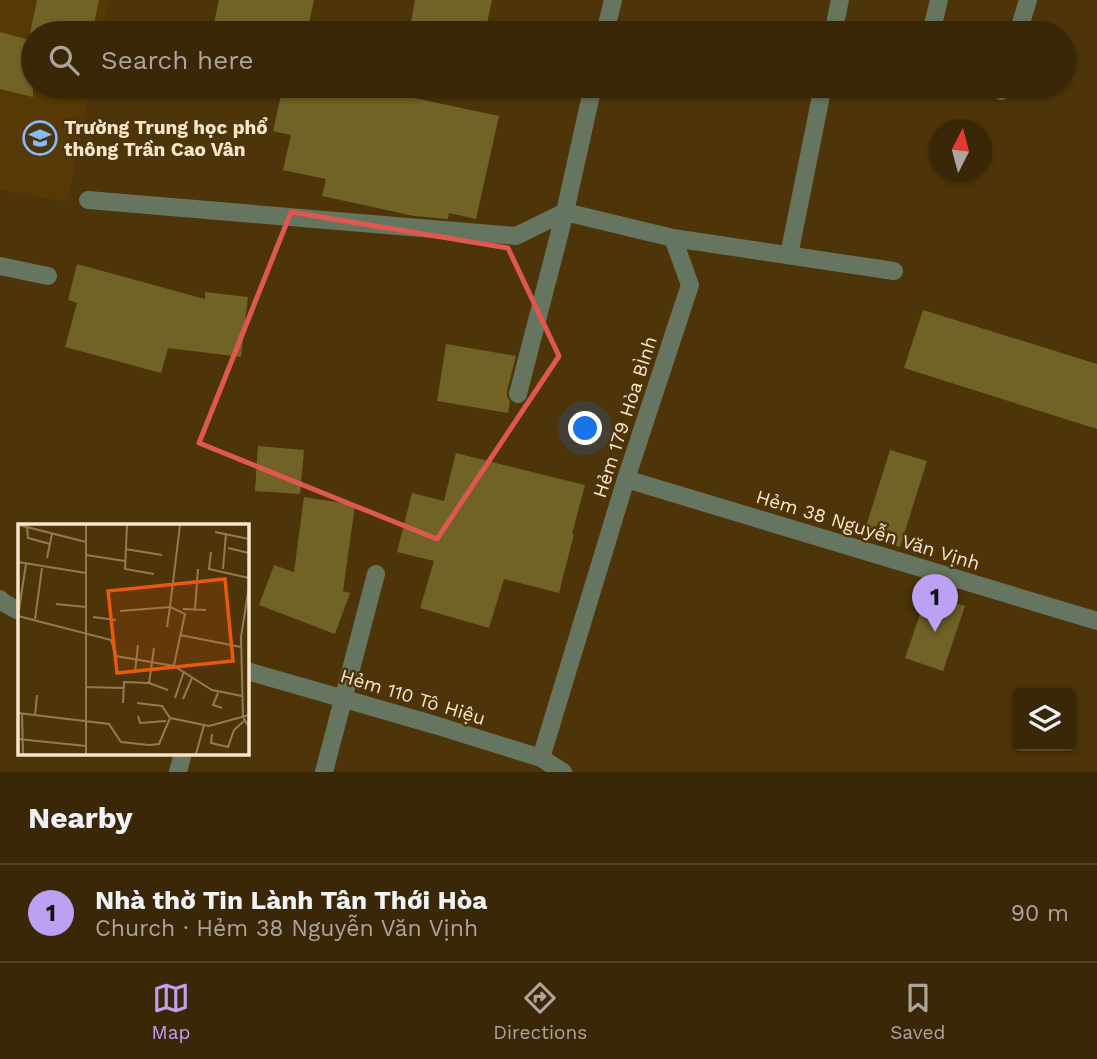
<!DOCTYPE html>
<html lang="en">
<head>
<meta charset="utf-8">
<style>
  body { margin:0; font-family:"Work Sans",sans-serif; background:#453315; color:#f1f3f6 }
  .controls { position:absolute; right:21px; bottom:21px; display:grid; overflow:hidden; border-radius:7px; box-shadow:0 2px 5px #0004 }
  .controls button { width:63px; height:63px; display:grid; place-items:center; padding:0; border:0; border-bottom:2px solid #544428; background:#3a2707; color:#f1f3f6; font:35px sans-serif }
  .compass { position:absolute; left:929px; top:119px; width:63px; height:63px; border-radius:50%; background:#3a2707; box-shadow:0 2px 5px #0004; rotate:6deg }
  .you { position:absolute; left:586px; top:429px; width:24px; height:24px; margin:-18px; border:5px solid #fff; border-radius:50%; background:#1a73e8; box-shadow:0 0 0 10px #1a73e833 }
  .badge { display:grid; place-items:center; width:46px; height:46px; border-radius:50%; background:#bca0f2; color:#111; font-size:23px; font-weight:700 }
  .pin { position:absolute; translate:-50% -58px; filter:drop-shadow(0 2px 4px #0008) }
  .pin::after { content:''; position:absolute; top:37px; width:24px; height:21px; background:inherit; clip-path:polygon(0 0,100% 0,50% 100%) }
  .list { margin:0; padding:0; list-style:none }
  h2 { display:flex; justify-content:space-between; align-items:center; height:91px; margin:0; padding:0 28px; font-size:30px }
  h2 small { font-size:23px; font-weight:400; color:#aba59b }
  .list li { display:grid; grid-template-columns:46px 1fr auto; gap:21px; align-items:center; box-sizing:border-box; height:98px; padding:0 28px; border-top:2px solid #544428 }
  .list b { display:block; font-size:26px; white-space:nowrap }
  .list p { margin:0; font-size:23px; white-space:nowrap; color:#aba59b }
  .list em { font-size:23px; font-style:normal; color:#aba59b }
  .icon { flex:none; width:38px; height:38px; fill:none; stroke:currentColor; stroke-width:2; stroke-linecap:round; stroke-linejoin:round }
  .map { position:relative; flex:none; width:1097px; height:772px; overflow:hidden }
  .search { position:absolute; background:#3a2707; box-shadow:0 2px 5px #0004; left:21px; right:21px; top:21px; height:77px; display:flex; align-items:center; gap:18px; box-sizing:border-box; padding:0 24px; border-radius:38px; color:#aba59b; font-size:26px }
  .sheet { height:189px; background:#3a2707 }
  nav { display:flex; justify-content:space-around; align-items:center; box-sizing:border-box; height:98px; border-top:2px solid #544428; background:#3a2707; font-size:19px; color:#aba59b }
  nav a { display:grid; justify-items:center; gap:4px }
  nav .on { color:#bca0f2 }
  .map>svg:first-child { display:block }
  .built { fill:#563905 }
  .building { fill:#716326 }
  .lines { fill:none; stroke-linecap:round; stroke-linejoin:round }
  .minor { stroke:#66755f; stroke-width:18 }
  .marked { fill:none; stroke:#de5750; stroke-width:5; stroke-linejoin:round }
  .labels { text-anchor:middle; dominant-baseline:central; stroke-width:5; stroke-linejoin:round; paint-order:stroke }
  .poi-label { font-size:19px; font-weight:bold; fill:#f8e5ca; stroke:#4d3409; text-anchor:start }
  .street-label { font-size:19px; fill:#f8e5ca; stroke:#4d3409 }
  .inset-road { fill:none; stroke:#917b56; stroke-width:2 }
  .view { fill:#e8590c; fill-opacity:0.15; stroke:#e8590c; stroke-width:3.5 }
  .inset-edge { fill:none; stroke:#f8e5ca; stroke-width:3.5 }
</style>
</head>
<body>
<div class="map">
<svg width="1097" height="772" viewBox="0 0 1097 772">
  <rect width="100%" height="100%" fill="#4d3409"/>
  <polygon class="built" points="0,0 109,0 102,33 33,33 33,86 91,86 67,202 0,190"/>
  <g class="building">
    <polygon points="37,0 99,0 92,33 30,33"/>
    <polygon points="219,0 314,0 307,33 212,33"/>
    <polygon points="415,0 492,0 485,33 409,33"/>
    <polygon points="0,32 33,41 33,97 0,89"/>
    <polygon points="283,86 358,86 499,116 476,219 449,213 448,219 414,216 322,196 326,179 283,170 291,135 273,131"/>
    <polygon points="77,264 205,299 205,292 248,297 241,357 168,348 161,373 65,347 77,303 68,300"/>
    <polygon points="923,310 1097,364 1097,429 904,368"/>
    <polygon points="446,344 516,356 507,391 507,396 510,402 508,413 437,401"/>
    <polygon points="258,446 304,450 300,494 255,491"/>
    <polygon points="890,450 927,461 900,547 863,536"/>
    <polygon points="456,453 585,485 572,534 574,534 559,593 504,579 489,628 420,608 434,561 397,552 412,493 444,501"/>
    <polygon points="304,497 355,505 343,591 350,593 335,634 259,605 274,565 294,572"/>
    <polygon points="927,594 965,606 943,671 905,658"/>
  </g>
  <g class="lines">
    <g class="minor">
      <polyline points="605,33 613,0"/>
      <polyline points="833,33 840,0"/>
      <polyline points="931,33 939,0"/>
      <polyline points="1018,33 1028,0"/>
      <polyline points="1001,91 1003,86"/>
      <polyline points="88,200 516,236 565,212"/>
      <polyline points="673,238 894,271"/>
      <polyline points="789,255 823,86"/>
      <polyline points="0,266 48,276"/>
      <polyline points="518,394 565,212"/>
      <polyline points="626,479 1097,621"/>
      <polyline points="0,599 4,603 19,611"/>
      <polyline points="247,671 435,725 541,758 563,772"/>
      <polyline points="541,758 626,479 690,285 673,238 565,212 593,86"/>
      <polyline points="178,772 183,753"/>
      <polyline points="324,772 376,574"/>
    </g>
  </g>
  <path class="marked" d="M291 212 508 248 559 356 437 539 199 443Z"/>
  <defs>
    <symbol id="school-ring" viewBox="-11 -11 22 22"><circle r="9.5" fill="#4d3409" stroke="#89bafc" stroke-width="1.5"/><path d="M0-5L7-2L0 1L-7-2ZM-4 1L0 2.5L4 1V4Q0 6-4 4Z" fill="#89bafc"/></symbol>
  </defs>
  <g fill-rule="evenodd">
    <use href="#school-ring" x="21" y="119" width="38" height="38"/>
  </g>
  <g class="labels">
    <g class="poi-label">
      <text x="64" y="127">Trường Trung học phổ<tspan x="64" dy="22">thông Trần Cao Vân</tspan></text>
    </g>
    <g class="street-label">
      <text transform="translate(625 417) rotate(-72)">Hẻm 179 Hòa BÌnh</text>
      <text transform="translate(868 530) rotate(17)">Hẻm 38 Nguyễn Văn Vịnh</text>
      <text transform="translate(413 697) rotate(17)">Hẻm 110 Tô Hiệu</text>
    </g>
  </g>
  <g transform="translate(18 524)">
    <rect width="231" height="231" fill="#4d3409"/>
    <path class="inset-road" d="M1 1 68 18M68 1V230M109 1 107 45 136 50M9 3 10 14 32 20M197 8 231 15M210 24 231 29M107 25 144 31M193 28 191 45 231 54M68 31 107 37M29 34 34 10M0 38 68 49M205 45 208 9M231 62 223 113 225 193 231 203M38 80 68 83M165 85 188 86M177 85 180 45M102 87 152 83 149 103M0 92 93 116 98 132 156 142 194 166 224 172M0 92 8 40M75 93 98 96M17 95 24 44M162 111 223 123M136 124 131 159 150 166M156 141 167 90 152 83 162 1M117 148 120 121M68 163 105 164M200 169 195 181 204 184M157 174 166 147M165 175 174 154M105 179 106 158 131 159M119 179 144 182 152 194M0 189 91 200 103 218 131 221 141 220 152 194 191 202 231 191M4 190 5 230M17 192 19 171M120 192 122 199 148 197M194 210 193 219 210 223 216 206 226 197M0 215 68 222M178 230 186 201"/>
    <path class="view" d="M207 55 215 137 99 149 90 67Z"/>
    <rect width="231" height="231" class="inset-edge"/>
  </g>
</svg>
<div class="controls">
<button><svg class="icon" aria-label="layers" viewBox="0 0 24 24"><path d="M12 4l9 5-9 5-9-5zM3 14l9 5 9-5"/></svg></button>
</div>
<svg class="compass" viewBox="-18 -18 36 36"><path d="M0-13l5 13h-10z" fill="#e53935"/><path d="M0 13l5-13h-10z" fill="#aba59b"/></svg>
<div class="you"></div>
<div class="pin badge" style="left:935px;top:632px">1</div>
<div class="search"><svg class="icon" aria-label="search" viewBox="0 0 24 24"><circle cx="10" cy="10" r="6"/><path d="M15 15l6 6"/></svg>Search here</div>
</div>
<section class="sheet">
<h2>Nearby<small></small></h2>
<ul class="list">
<li><span class="badge">1</span><div><b>Nhà thờ Tin Lành Tân Thới Hòa</b><p>Church · Hẻm 38 Nguyễn Văn Vịnh</p></div><em>90 m</em></li>
</ul>
</section>
<nav>
<a class="on"><svg class="icon" aria-label="map" viewBox="0 0 24 24"><path d="M3 6l6-2 6 2 6-2v14l-6 2-6-2-6 2zM9 4v14M15 6v14"/></svg>Map</a>
<a><svg class="icon" aria-label="directions" viewBox="0 0 24 24"><path d="M12 3l9 9-9 9-9-9zM9 14v-3h6M13 9l2 2-2 2"/></svg>Directions</a>
<a><svg class="icon" aria-label="saved" viewBox="0 0 24 24"><path d="M7 4h10v16l-5-4-5 4z"/></svg>Saved</a>
</nav>
</body>
</html>
